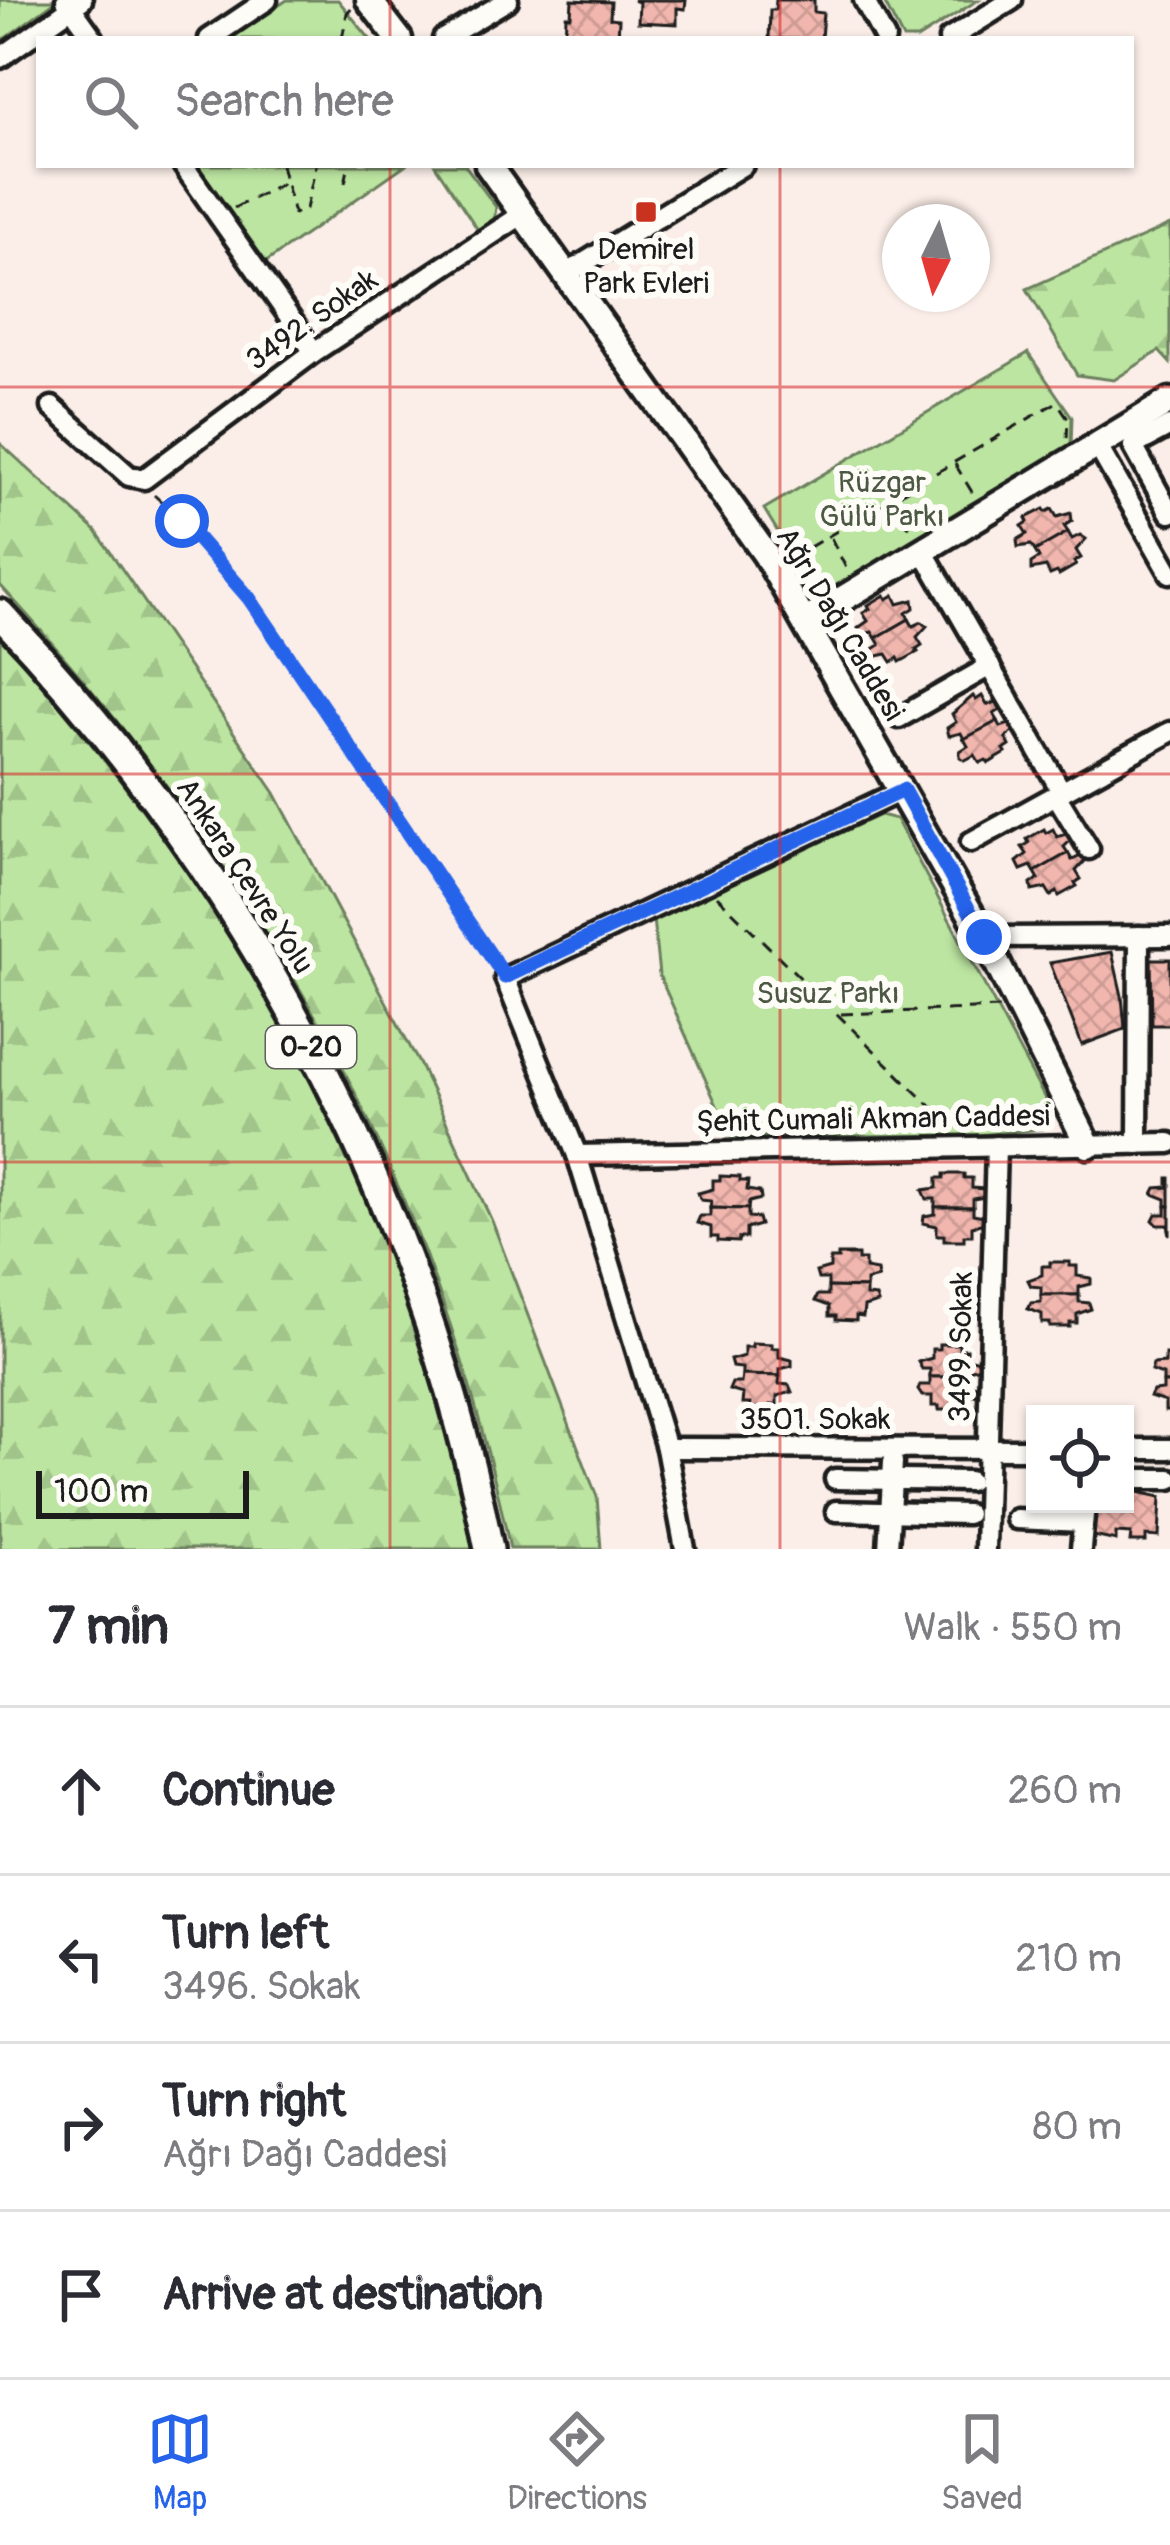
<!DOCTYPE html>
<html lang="en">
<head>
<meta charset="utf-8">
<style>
  body { margin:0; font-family:Pangolin,sans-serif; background:#f7f7f7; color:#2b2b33 }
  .controls { position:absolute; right:36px; bottom:36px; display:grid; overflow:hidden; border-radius:0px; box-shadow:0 3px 9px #0004 }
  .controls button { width:108px; height:108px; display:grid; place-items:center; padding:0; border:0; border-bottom:3px solid #e1e1e2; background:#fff; color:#2b2b33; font:60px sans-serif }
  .compass { position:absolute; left:882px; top:204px; width:108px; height:108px; border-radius:50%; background:#fff; box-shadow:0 3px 9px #0004; rotate:185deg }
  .scale { position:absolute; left:36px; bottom:30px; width:213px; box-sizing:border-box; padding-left:12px; border:6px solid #1c1c1c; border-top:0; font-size:33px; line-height:42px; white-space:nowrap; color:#1c1c1c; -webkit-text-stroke:9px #fdfcf7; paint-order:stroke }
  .stop { position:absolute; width:36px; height:36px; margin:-27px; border:9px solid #2563eb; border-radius:50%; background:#fff }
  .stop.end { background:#2563eb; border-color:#fff; box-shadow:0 3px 12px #0008 }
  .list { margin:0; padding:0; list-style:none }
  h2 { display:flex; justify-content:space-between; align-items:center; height:156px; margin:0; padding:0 48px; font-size:51px }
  h2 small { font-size:39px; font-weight:400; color:#7c7c81 }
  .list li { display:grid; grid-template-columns:78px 1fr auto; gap:36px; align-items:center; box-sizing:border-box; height:168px; padding:0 48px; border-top:3px solid #e1e1e2 }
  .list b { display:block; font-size:45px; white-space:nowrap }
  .list p { margin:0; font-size:39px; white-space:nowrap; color:#7c7c81 }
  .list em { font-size:39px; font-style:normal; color:#7c7c81 }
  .icon { flex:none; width:66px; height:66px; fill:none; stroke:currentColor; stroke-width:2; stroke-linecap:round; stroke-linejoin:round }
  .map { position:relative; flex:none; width:1170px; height:1549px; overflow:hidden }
  .search { position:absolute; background:#fff; box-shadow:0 3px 9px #0004; left:36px; right:36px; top:36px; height:132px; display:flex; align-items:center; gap:30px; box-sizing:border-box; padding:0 42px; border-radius:0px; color:#7c7c81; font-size:45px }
  .sheet { height:828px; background:#fff }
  nav { display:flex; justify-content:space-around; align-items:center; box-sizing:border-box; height:168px; border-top:3px solid #e1e1e2; background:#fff; font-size:33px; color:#7c7c81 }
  nav a { display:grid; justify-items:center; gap:6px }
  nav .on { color:#2563eb }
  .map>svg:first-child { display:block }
  .forest { fill:url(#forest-firs); stroke:#6c805e; stroke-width:3 }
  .park { fill:#bce5a1; stroke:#6c805e; stroke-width:3 }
  .building { fill:url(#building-cross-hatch); stroke:#1c1c1c; stroke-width:3 }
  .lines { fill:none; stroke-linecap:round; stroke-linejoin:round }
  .minor-casing { stroke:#1c1c1c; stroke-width:27 }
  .major-casing { stroke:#1c1c1c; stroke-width:33 }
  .highway-casing { stroke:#1c1c1c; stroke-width:36 }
  .path { stroke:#1c1c1c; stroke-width:3; stroke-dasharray:12 9; stroke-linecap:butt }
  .minor { stroke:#fdfcf7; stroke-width:18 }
  .major { stroke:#fdfcf7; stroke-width:24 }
  .highway { stroke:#fdfcf7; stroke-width:27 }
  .route { stroke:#2563eb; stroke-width:15 }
  .grid { fill:none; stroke:#d62828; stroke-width:3; stroke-opacity:0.55 }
  .poi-dot { fill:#c8321e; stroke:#fdfcf7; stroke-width:4.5 }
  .labels { text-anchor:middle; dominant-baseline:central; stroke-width:12; stroke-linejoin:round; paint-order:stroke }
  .shield { fill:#fdfcf7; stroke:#605f5e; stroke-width:3 }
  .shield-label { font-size:27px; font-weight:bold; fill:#1c1c1c }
  .poi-label { font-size:30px; fill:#1c1c1c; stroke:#fdfcf7 }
  .street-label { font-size:30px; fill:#1c1c1c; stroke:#fdfcf7 }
  .park-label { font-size:30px; fill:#4c5844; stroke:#fdfcf7 }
</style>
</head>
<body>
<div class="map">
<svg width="1170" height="1549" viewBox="0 0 1170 1549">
  <defs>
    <pattern id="forest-firs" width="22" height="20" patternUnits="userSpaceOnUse" patternTransform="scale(3)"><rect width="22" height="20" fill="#bce5a1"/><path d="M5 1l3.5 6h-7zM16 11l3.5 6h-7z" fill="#a1c48a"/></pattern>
    <pattern id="building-cross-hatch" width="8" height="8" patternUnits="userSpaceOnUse" patternTransform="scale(3)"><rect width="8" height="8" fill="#f1b6ae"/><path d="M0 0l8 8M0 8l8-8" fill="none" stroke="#ce9c95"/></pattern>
  </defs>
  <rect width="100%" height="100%" fill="#fbeee8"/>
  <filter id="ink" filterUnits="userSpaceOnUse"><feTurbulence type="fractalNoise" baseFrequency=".00833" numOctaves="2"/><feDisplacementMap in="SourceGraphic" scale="24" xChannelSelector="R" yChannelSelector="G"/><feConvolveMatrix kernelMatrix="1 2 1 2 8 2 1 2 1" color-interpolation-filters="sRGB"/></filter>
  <g filter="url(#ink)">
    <g class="forest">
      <polygon points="1170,225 1170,363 1159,351 1114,380 1077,375 1027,289"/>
      <path d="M0 443 96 531 275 793 421 1067 492 1221 597 1497 601 1549H510C433 1171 259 867 0 585Z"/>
      <path d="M0 637C157 811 292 1006 378 1225 419 1331 449 1439 473 1549H0Z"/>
    </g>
    <g class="park">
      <polygon points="0,0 57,0 0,42"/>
      <polygon points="287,0 338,0 370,39 228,39"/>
      <polygon points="883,0 978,0 917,39 903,39"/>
      <polygon points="191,165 405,165 262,265"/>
      <polygon points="435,165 465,165 496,207 494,220 480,233"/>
      <polygon points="1028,353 1072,417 1071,447 827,592 813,590 764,509"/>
      <polygon points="880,815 896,819 1051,1110 1041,1129 977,1135 731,1137 659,975 653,919"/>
    </g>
    <g class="building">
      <polygon points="572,0 611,2 610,18 619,19 618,39 565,39 566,16 571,16"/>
      <polygon points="633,0 686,0 685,9 677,8 677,24 638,22 639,2"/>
      <polygon points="776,0 814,0 814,12 823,13 821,39 769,39 770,10 775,10"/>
      <polygon points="1044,509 1046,512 1052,509 1057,517 1071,513 1072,521 1064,526 1068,532 1035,551 1031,545 1018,547 1017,540 1027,534 1022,526 1028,522 1026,518"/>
      <polygon points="1068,532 1072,539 1080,535 1086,539 1076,550 1081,558 1074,562 1076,565 1059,575 1057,572 1050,575 1046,567 1031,570 1031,563 1039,558 1035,551"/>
      <polygon points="885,595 887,599 894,595 898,604 913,600 914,608 906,613 909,619 876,638 872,632 861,635 858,628 868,621 863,613 870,609 868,605"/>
      <polygon points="909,619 913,626 922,622 927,626 917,637 922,645 916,649 918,652 900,662 898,658 892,662 887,654 873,657 872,650 880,645 876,638"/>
      <polygon points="973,696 976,700 982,696 987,705 1000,701 1002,709 994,714 998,721 964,739 961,733 949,736 947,728 956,722 952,714"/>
      <polygon points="998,721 1001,727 1012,723 1016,729 1006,738 1010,746 1004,750 1006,753 989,763 986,760 980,763 975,755 965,760 960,757 960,751 968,746 964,739"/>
      <polygon points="1044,829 1046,833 1053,829 1057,837 1069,833 1073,838 1064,847 1068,853 1035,872 1031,866 1021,870 1017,862 1027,854 1022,847 1029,843 1027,839"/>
      <polygon points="1068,853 1072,860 1081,856 1086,860 1076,871 1081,879 1075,883 1077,886 1059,896 1057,892 1051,896 1046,888 1032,891 1031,884 1039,879 1035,872"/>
      <polygon points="1112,952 1122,996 1125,1029 1082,1045 1050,963"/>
      <polygon points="1151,959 1170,959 1170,1025 1152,1025"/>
      <polygon points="944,1174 964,1174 964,1178 972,1178 972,1188 984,1189 985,1197 973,1199 973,1207 935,1207 935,1199 927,1199 923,1190 937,1188 937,1178 944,1178"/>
      <polygon points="720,1176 740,1177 740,1181 748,1181 747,1190 760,1192 761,1199 749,1202 748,1209 710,1208 711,1201 701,1200 698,1193 713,1189 713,1180 720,1180"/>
      <polygon points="1168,1178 1170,1178 1170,1206 1166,1206 1166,1199 1153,1194 1156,1188 1168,1187"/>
      <polygon points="1166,1206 1170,1206 1170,1235 1168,1225 1158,1225 1153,1220 1156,1214 1166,1214"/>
      <polygon points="935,1207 973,1207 973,1214 984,1216 985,1223 972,1226 972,1235 964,1235 964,1240 944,1240 944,1235 937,1235 937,1226 923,1223 924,1216 935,1214"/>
      <polygon points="710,1208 748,1209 748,1217 758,1218 760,1225 746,1229 746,1238 739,1238 738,1242 718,1241 718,1237 711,1237 711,1227 697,1223 700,1216 710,1216"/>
      <polygon points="838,1255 858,1255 858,1260 865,1260 865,1269 877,1271 878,1278 866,1281 866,1288 828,1287 828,1279 818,1279 816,1272 830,1268 830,1259 838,1259"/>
      <polygon points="1050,1262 1070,1262 1070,1266 1077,1266 1077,1276 1091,1278 1091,1284 1079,1287 1079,1295 1041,1295 1041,1287 1031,1286 1028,1280 1042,1275 1042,1266 1050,1266"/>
      <polygon points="828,1287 866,1288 866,1296 876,1297 878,1303 864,1307 863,1317 856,1316 856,1321 836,1320 836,1316 829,1316 829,1306 815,1301 818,1295 828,1295"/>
      <polygon points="1041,1295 1079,1295 1079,1302 1089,1303 1091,1309 1077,1314 1077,1323 1070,1323 1070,1327 1050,1327 1050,1323 1042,1323 1042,1314 1028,1309 1031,1303 1041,1302"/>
      <polygon points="752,1343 772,1344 772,1348 779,1348 779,1357 792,1360 792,1366 780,1369 780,1376 742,1375 742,1368 732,1367 730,1360 744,1356 744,1347 752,1347"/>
      <polygon points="939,1344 959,1344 959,1349 967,1349 967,1358 980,1361 980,1367 968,1370 968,1377 930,1377 930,1369 922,1369 918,1362 932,1358 932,1349 939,1349"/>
      <polygon points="1165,1354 1170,1354 1170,1383 1163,1383 1163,1375 1151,1371 1153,1364 1165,1363"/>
      <polygon points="742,1375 780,1376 779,1384 789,1385 792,1392 777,1396 777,1405 770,1405 770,1409 750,1408 750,1404 742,1404 743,1394 729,1390 732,1383 741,1383"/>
      <polygon points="930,1377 968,1377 968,1385 979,1386 980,1393 967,1396 967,1406 959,1406 959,1410 939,1410 939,1406 932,1406 932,1396 922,1396 918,1390 920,1385 930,1385"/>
      <polygon points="1163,1383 1170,1383 1170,1411 1165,1411 1165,1402 1150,1397 1153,1391 1163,1390"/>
      <polygon points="1133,1491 1161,1497 1159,1537 1146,1536 1146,1542 1130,1542 1131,1534 1116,1533 1116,1541 1089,1535 1090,1521 1093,1522 1091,1504 1125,1504 1125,1499 1133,1500"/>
    </g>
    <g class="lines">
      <defs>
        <g id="minor">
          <polyline points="66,0 94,39"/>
          <polyline points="864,0 885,39"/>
          <polyline points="209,39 267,0"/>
          <polyline points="443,39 508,0"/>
          <polyline points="949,39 1012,0"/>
          <polyline points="0,58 82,0"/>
          <polyline points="183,165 314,352"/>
          <polyline points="566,274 743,165"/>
          <polyline points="52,407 129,476 144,479 314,352 523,214"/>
          <polyline points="1170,426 1133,446 1170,513"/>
          <polyline points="1097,445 1170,573"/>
          <polyline points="922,549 1062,792"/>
          <polyline points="899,718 990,666"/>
          <polyline points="1056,795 1089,849"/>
          <polyline points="971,842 1170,732"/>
          <polyline points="984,937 1170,936"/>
          <polyline points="1138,1144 1139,936"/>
          <polyline points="577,1155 1170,1143"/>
          <polyline points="666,1448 1035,1449"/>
          <polyline points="1125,1449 1170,1449"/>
          <polyline points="835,1479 969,1481"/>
          <polyline points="1125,1479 1170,1479"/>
          <polyline points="836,1511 967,1514"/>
          <polyline points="1016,1519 1083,1522"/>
          <polyline points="685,1549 666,1448 577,1155 505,978 903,790"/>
          <polyline points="888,1549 893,1462"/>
          <polyline points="985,1549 996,1146"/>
          <polyline points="1081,1549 1085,1504"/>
        </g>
        <g id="major">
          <polyline points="369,0 399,39"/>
          <polyline points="488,165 766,555 984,937 1088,1145"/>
          <polyline points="806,621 1170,401"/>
        </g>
        <path id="highway" d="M0 614C246 873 420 1198 489 1549"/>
      </defs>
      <use href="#minor" class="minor-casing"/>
      <use href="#major" class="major-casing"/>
      <use href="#highway" class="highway-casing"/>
      <g class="path">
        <polyline points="342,39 347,13 352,7"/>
        <polyline points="281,165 294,214 306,209 316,165"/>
        <polyline points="345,183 349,165"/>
        <polyline points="234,208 284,183"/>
        <polyline points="955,464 975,497"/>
        <polyline points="154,495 183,521 249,598 497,966"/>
        <polyline points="893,499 912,532"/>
        <polyline points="831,538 848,572"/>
        <polyline points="791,558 1057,402 1068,418 1067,440"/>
        <polyline points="717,896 954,1129"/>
        <polyline points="841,1014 999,1008"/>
      </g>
      <use href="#minor" class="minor"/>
      <use href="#major" class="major"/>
      <use href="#highway" class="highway"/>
    </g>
  </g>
  <g class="lines" filter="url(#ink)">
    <polyline class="route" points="182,521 249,598 505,977 903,790 984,937"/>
  </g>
  <path class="grid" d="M390 0V39M780 0V39M390 165V1549M780 165V1549M0 387H1170M0 774H1170M0 1162H1170"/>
  <rect class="poi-dot" x="634" y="200" width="24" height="24" rx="6"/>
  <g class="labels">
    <rect class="shield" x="266" y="1026" width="90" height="42" rx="9"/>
    <g class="shield-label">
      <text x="311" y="1047">O-20</text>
    </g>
    <g class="poi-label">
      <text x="646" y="249">Demirel<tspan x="646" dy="34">Park Evleri</tspan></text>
    </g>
    <g class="street-label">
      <text transform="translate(312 320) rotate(-35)">3492. Sokak</text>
      <text transform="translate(840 624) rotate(59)">Ağrı Dağı Caddesi</text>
      <text transform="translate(245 876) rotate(57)">Ankara Çevre Yolu</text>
      <text transform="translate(873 1119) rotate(-1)">Şehit Cumali Akman Caddesi</text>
      <text transform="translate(961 1347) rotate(-89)">3499. Sokak</text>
      <text x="815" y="1419">3501. Sokak</text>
    </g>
    <g class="park-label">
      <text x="882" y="482">Rüzgar<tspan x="882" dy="34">Gülü Parkı</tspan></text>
      <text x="828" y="993">Susuz Parkı</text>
    </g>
  </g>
</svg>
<div class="controls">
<button><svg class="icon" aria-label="locate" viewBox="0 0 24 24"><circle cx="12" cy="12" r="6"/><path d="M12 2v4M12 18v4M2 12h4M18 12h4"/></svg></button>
</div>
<svg class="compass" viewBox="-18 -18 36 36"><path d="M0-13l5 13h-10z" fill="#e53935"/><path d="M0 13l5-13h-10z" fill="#7c7c81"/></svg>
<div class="scale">100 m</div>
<div class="stop" style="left:182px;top:521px"></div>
<div class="stop end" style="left:984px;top:937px"></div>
<div class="search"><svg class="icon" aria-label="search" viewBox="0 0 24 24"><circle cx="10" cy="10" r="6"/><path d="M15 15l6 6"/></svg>Search here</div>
</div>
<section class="sheet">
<h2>7 min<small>Walk · 550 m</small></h2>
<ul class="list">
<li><svg class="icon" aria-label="ahead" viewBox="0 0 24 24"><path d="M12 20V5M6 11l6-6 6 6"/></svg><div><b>Continue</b></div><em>260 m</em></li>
<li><svg class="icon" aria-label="left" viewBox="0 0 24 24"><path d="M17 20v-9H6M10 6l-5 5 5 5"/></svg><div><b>Turn left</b><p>3496. Sokak</p></div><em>210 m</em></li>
<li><svg class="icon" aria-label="right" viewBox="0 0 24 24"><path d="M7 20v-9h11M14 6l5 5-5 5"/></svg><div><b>Turn right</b><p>Ağrı Dağı Caddesi</p></div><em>80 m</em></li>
<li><svg class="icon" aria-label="arrive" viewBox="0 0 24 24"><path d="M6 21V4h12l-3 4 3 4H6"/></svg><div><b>Arrive at destination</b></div></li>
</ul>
</section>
<nav>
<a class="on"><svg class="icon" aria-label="map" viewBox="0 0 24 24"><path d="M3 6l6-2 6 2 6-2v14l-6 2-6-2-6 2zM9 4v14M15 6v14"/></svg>Map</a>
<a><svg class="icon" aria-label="directions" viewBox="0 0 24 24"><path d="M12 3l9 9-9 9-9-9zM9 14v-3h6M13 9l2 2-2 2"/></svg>Directions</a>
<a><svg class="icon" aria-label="saved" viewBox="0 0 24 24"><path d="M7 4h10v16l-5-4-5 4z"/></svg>Saved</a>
</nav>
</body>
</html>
